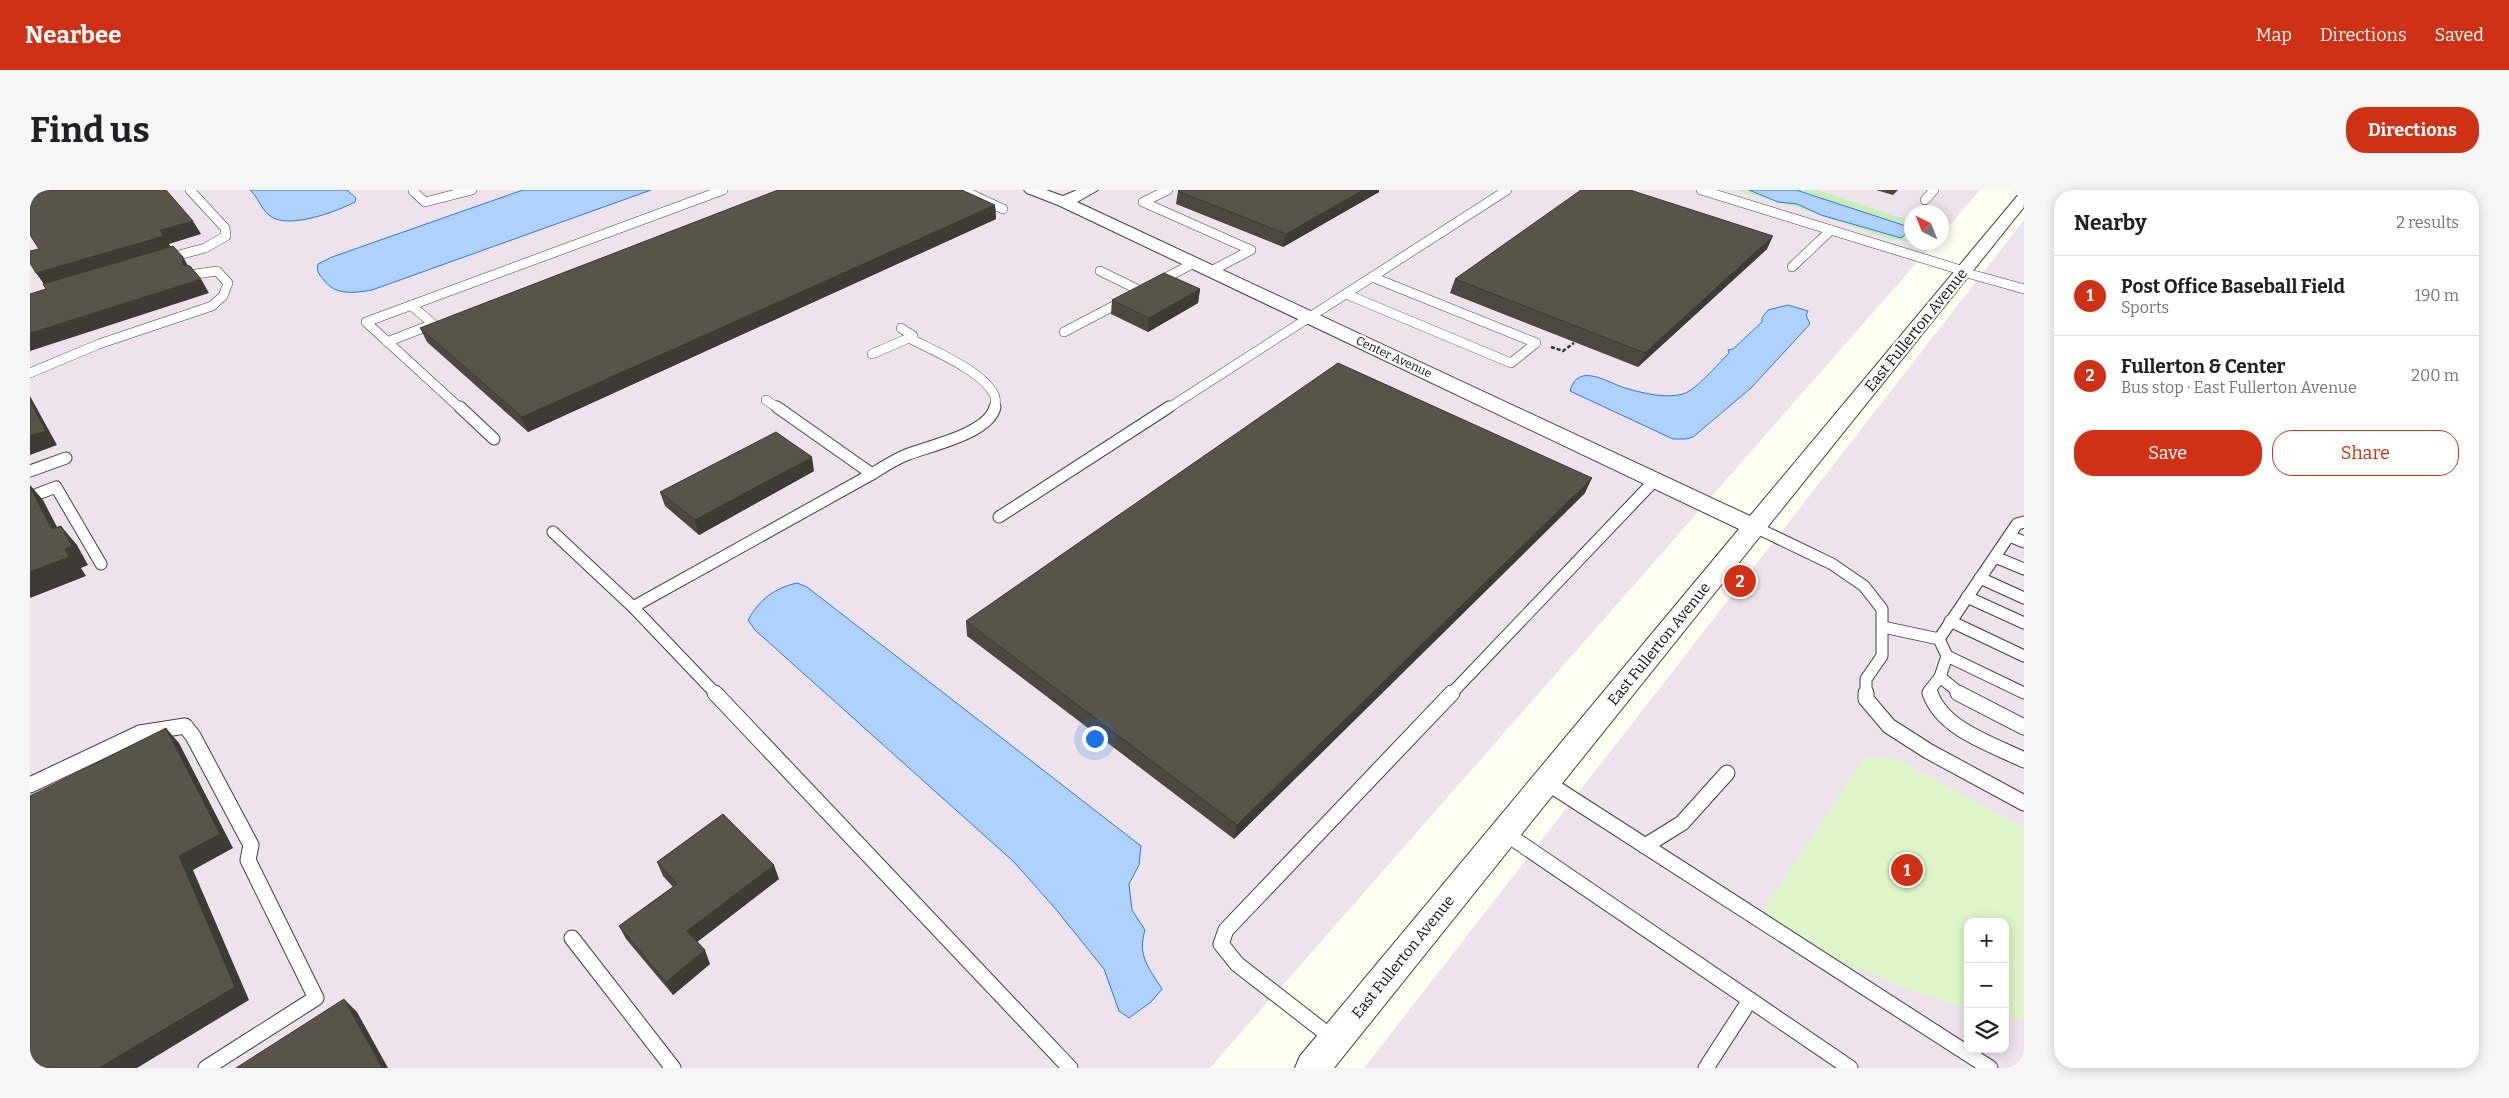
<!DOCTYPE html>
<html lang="en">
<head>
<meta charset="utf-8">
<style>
  body { margin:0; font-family:Bitter,serif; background:#f6f6f6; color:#202124 }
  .controls { position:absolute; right:15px; bottom:15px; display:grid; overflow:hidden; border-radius:10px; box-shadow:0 2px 12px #0003 }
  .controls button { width:45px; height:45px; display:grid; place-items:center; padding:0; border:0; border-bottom:1px solid #e0e0e0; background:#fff; color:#202124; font:25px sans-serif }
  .compass { position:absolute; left:1874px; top:15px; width:45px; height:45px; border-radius:50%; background:#fff; box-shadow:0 2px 12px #0003; rotate:317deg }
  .you { position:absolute; left:1064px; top:548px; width:18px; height:18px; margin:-12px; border:4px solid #fff; border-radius:50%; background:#1a73e8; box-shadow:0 0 0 8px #1a73e833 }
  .badge { display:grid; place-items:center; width:32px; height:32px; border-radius:50%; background:#cf3117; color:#fff; font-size:16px; font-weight:700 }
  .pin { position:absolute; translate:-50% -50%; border:2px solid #fff; box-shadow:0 1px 5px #0006 }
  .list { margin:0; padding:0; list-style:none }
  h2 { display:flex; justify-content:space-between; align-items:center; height:65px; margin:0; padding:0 20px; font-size:21px }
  h2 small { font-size:16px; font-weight:400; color:#757577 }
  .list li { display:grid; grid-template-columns:32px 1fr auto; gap:15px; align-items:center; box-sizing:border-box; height:80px; padding:0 20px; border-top:1px solid #e0e0e0 }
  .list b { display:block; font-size:19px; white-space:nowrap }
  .list p { margin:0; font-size:16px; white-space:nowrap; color:#757577 }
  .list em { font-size:16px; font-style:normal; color:#757577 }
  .actions { display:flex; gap:10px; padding:15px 20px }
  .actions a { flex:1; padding:11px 0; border:1px solid #cf3117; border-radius:20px; text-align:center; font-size:18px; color:#cf3117 }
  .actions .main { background:#cf3117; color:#fff }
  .icon { flex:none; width:28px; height:28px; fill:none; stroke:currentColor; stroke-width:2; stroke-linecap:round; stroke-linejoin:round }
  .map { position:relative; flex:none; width:1994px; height:878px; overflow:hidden; border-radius:20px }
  header { display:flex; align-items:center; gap:30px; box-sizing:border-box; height:70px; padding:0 25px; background:#cf3117; color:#fff }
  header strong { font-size:24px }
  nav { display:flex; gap:28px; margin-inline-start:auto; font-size:18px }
  .intro { display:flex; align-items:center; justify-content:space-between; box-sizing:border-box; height:120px; padding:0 30px }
  h1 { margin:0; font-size:35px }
  .button { padding:12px 22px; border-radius:20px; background:#cf3117; color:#fff; font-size:18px; font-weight:700 }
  main { display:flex; gap:30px; padding:0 30px }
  aside { flex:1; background:#fff; border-radius:20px; box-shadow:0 2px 12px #0003 }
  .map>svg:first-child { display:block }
  .industrial { fill:#eee3ed; fill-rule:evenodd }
  .green { fill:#c8eeb5 }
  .pitch { fill:#ddf5c8 }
  .water { fill:#afd1fd; stroke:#2e76dc }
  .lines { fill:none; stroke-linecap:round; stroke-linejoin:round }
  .service-far2-casing { stroke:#424242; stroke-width:10 }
  .service-far1-casing { stroke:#424242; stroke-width:13 }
  .service-casing { stroke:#424242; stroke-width:17 }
  .minor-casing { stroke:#424242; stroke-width:2 }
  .path { stroke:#313131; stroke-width:2.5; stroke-dasharray:4 2; stroke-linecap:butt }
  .service-far2 { stroke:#fff; stroke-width:9 }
  .service-far1 { stroke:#fff; stroke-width:11 }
  .service { stroke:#fff; stroke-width:15 }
  .minor { fill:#fff; fill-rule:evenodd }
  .wall { fill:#4d4740 }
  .shaded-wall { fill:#3e3a34 }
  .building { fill:#59534a; stroke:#3e3a34 }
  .labels { text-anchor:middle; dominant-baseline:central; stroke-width:5; stroke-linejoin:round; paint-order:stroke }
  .far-street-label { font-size:12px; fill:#0f0f0f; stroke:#fff }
  .street-label { font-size:15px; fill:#0f0f0f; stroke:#fff }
</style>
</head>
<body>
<header>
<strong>Nearbee</strong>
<nav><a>Map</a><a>Directions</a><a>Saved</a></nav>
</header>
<div class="intro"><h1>Find us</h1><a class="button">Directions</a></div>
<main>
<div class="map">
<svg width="1994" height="878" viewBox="0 0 1994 878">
  <rect width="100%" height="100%" fill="#fffff1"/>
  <g class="industrial">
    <polygon points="0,0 1950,0 1912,44 1912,22 1882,22 1882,52 1904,53 1180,878 0,878"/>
    <path d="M1994 30V878H1334ZM1938 732H1975V859H1938Z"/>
  </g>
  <polygon class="green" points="1706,0 1788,0 1881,31 1883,53 1859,49 1766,17"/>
  <polygon class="pitch" points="1835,567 1868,569 1994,638 1994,830 1975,827 1975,732 1938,732 1938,819 1872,797 1808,769 1732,722"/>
  <g class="water">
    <path d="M220 0H317L326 8 325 12C308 21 256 41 239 25 231 19 228 7 220 0Z"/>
    <path d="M493 0H621L342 100C324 103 305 106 293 89 289 84 286 81 288 74L302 67Z"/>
    <polygon points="1719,0 1766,0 1879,37 1878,42 1871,48 1791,25 1767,14 1748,12"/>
    <path d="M1758 115 1778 121 1776 125 1780 134 1721 198 1663 247 1656 249H1643L1540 201C1548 171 1578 193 1595 198 1613 203 1635 209 1653 204 1666 200 1688 174 1699 163L1698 160 1703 159 1732 132V128L1738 120Z"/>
    <path d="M767 393 777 397 1111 656 1109 675 1099 694 1102 720 1115 740C1107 766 1119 778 1132 799L1121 812 1099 828 1089 821 1074 779 1024 717 984 672 725 440 718 430C729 410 744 398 767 393Z"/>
  </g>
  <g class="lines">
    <defs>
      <g id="service-far2">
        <polyline points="932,0 973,19"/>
        <polyline points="1138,0 1113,12 1221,60 1181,81"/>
        <polyline points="1671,0 1934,81"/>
        <polyline points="383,1 395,12 442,0"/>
        <polyline points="1895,10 1904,0"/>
        <polyline points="134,69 175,58 196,46 195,38 160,0"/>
        <polyline points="1762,77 1801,40"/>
        <polyline points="1070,81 1111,101"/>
        <polyline points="1933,82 1994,99"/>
        <polyline points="1126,93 1164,73"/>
        <polyline points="1316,104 1481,173 1506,153 1342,87"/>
        <path d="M871 138 883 146 879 148C902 160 956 182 965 207 966 210 965 215 965 219"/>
        <polyline points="1034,142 1095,110"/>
        <polyline points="357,152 403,134 381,115"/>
        <polyline points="842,164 879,148"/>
        <polyline points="0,183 69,154 182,116 193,106 198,93 187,81 166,84"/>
        <polyline points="736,210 749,219"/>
        <polyline points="431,219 336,132 693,0"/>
        <polyline points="1137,219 1477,0"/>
      </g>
      <g id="service-far1">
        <polyline points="430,217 464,249"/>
        <polyline points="0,281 36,268"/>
        <path d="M842 284C853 277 864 270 876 265 898 256 959 244 965 217"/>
        <polyline points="0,307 26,297 71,374"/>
        <polyline points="969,327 1139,217"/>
        <polyline points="1725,337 1802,374 1834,396 1852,419 1852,466 1836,489 1836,504"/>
        <polyline points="523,342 603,417 686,504"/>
        <polyline points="1979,346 1994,352"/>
        <polyline points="1965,367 1994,379"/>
        <polyline points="1950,388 1994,408"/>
        <polyline points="1937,407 1994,433"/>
        <polyline points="603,417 842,284 747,217"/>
        <polyline points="1920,431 1994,466"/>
        <polyline points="1853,437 1909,449 1987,334 1994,332"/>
        <polyline points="1909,449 1917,466 1994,503"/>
        <polyline points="1917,466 1910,487 1931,504"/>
        <polyline points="1421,504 1625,290"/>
        <polyline points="1900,504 1899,501 1910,487"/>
      </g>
      <g id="service">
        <polyline points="685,503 1040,878"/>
        <polyline points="1836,503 1836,509 1859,536 1898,561 1994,613"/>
        <path d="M1900 503C1913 540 1962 554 1994 570"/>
        <polyline points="1928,503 1994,537"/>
        <polyline points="1516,592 1960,878"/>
        <polyline points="0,595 110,543 155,536 163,546 221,655 218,670 286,808 176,878"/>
        <polyline points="1475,643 1820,878"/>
        <polyline points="1615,656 1652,633 1697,583"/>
        <polyline points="542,748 643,878"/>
        <polyline points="1305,850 1207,774 1191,754 1196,740 1422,503"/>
        <polyline points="1676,878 1720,810"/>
      </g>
      <polygon id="minor" points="994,0 1016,0 1033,6 1047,0 1068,0 1047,12 1720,326 1989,4 1994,2 1994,17 1304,878 1265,878 1270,866 1709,339 1028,15 997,3"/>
    </defs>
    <use href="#service-far2" class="service-far2-casing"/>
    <use href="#service-far1" class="service-far1-casing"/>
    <use href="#service" class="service-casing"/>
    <use href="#minor" class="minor-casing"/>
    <polyline class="path" points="1521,157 1533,161 1544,153"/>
    <use href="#service-far2" class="service-far2"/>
    <use href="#service-far1" class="service-far1"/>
    <use href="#service" class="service"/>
    <use href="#minor" class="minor"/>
  </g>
  <g class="wall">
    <polygon points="1846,0 1868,0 1863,5"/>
    <polygon points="1148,1 1349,2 1253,57 1146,14"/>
    <polygon points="965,15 966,29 498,242 397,152 390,138"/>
    <polygon points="1737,59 1608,177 1420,103 1425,89"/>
    <polygon points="1170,99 1168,113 1118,142 1081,124 1082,110"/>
    <polygon points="784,281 669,345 635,316 630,302"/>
    <polygon points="1555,303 1204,649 937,446 936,431"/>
    <polygon points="627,672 749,689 667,752 680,774 643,805 596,749 589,736 643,697 633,686"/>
  </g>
  <g class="shaded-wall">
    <polygon points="1333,0 1349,0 1349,2 1253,57 1256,44"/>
    <polygon points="965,15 966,29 498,242 492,227"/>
    <polygon points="163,31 171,44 139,54 142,59 16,97 6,83 130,40"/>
    <polygon points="1743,46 1737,59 1608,177 1615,163"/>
    <polygon points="153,67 161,81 153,75"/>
    <polygon points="171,89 179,103 0,161 0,143"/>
    <polygon points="1170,99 1168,113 1118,142 1119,128"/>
    <polygon points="0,206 27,255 0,265"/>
    <polygon points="782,267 784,281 669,345 665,330"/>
    <polygon points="1562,288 1555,303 1204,649 1207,635"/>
    <polygon points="0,295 13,310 38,358 31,336 47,355 58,375 51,378 56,386 0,408"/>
    <polygon points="136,538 149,553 203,658 163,680 219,810 107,878 69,878 149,666"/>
    <polygon points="744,675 749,689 663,755 657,741"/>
    <polygon points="675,760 680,774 643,805 636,792"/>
    <polygon points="314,809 327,822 358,878 352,878"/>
  </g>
  <g class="building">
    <polygon points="0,0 136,0 163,31 130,40 134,46 6,83 0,73 0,61 9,59 0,45"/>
    <polygon points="748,0 932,0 965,15 492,227 390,138"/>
    <polygon points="1149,0 1333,0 1256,44 1148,1"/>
    <polygon points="1551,0 1600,0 1743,46 1615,163 1425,89"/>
    <polygon points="143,56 153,67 153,75 160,76 171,89 0,143 0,104 16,99 13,94"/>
    <polygon points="1134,83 1170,99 1119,128 1082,110"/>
    <polygon points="1308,173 1562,288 1207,635 936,431"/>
    <polygon points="0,211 16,241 0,246"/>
    <polygon points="746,242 782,267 665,330 630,302"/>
    <polygon points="0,297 22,339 31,336 42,356 35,359 39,367 0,382"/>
    <polygon points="136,538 190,644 149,666 205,797 69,878 0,878 0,606"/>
    <polygon points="693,624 744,675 657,741 675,760 636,792 589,736 647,694 627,672"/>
    <polygon points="314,809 352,878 206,878"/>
  </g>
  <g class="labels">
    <g class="far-street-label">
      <text transform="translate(1364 167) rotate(25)">Center Avenue</text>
    </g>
    <g class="street-label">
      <text transform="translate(1886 140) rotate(-51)">East Fullerton Avenue</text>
      <text transform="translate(1629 454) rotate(-51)">East Fullerton Avenue</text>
      <text transform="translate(1373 767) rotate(-51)">East Fullerton Avenue</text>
    </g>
  </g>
</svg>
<div class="controls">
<button>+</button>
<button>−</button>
<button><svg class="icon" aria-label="layers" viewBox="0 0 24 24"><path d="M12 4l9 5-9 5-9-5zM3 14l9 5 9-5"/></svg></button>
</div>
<svg class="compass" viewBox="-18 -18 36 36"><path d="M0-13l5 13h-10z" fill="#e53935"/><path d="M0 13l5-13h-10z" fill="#757577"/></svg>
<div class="you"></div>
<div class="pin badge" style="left:1877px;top:680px">1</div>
<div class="pin badge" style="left:1710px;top:391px">2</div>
</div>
<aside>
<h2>Nearby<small>2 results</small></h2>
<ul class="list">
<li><span class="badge">1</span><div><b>Post Office Baseball Field</b><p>Sports</p></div><em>190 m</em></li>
<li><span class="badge">2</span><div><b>Fullerton &amp; Center</b><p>Bus stop · East Fullerton Avenue</p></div><em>200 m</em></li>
</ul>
<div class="actions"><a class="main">Save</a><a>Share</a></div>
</aside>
</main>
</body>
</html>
